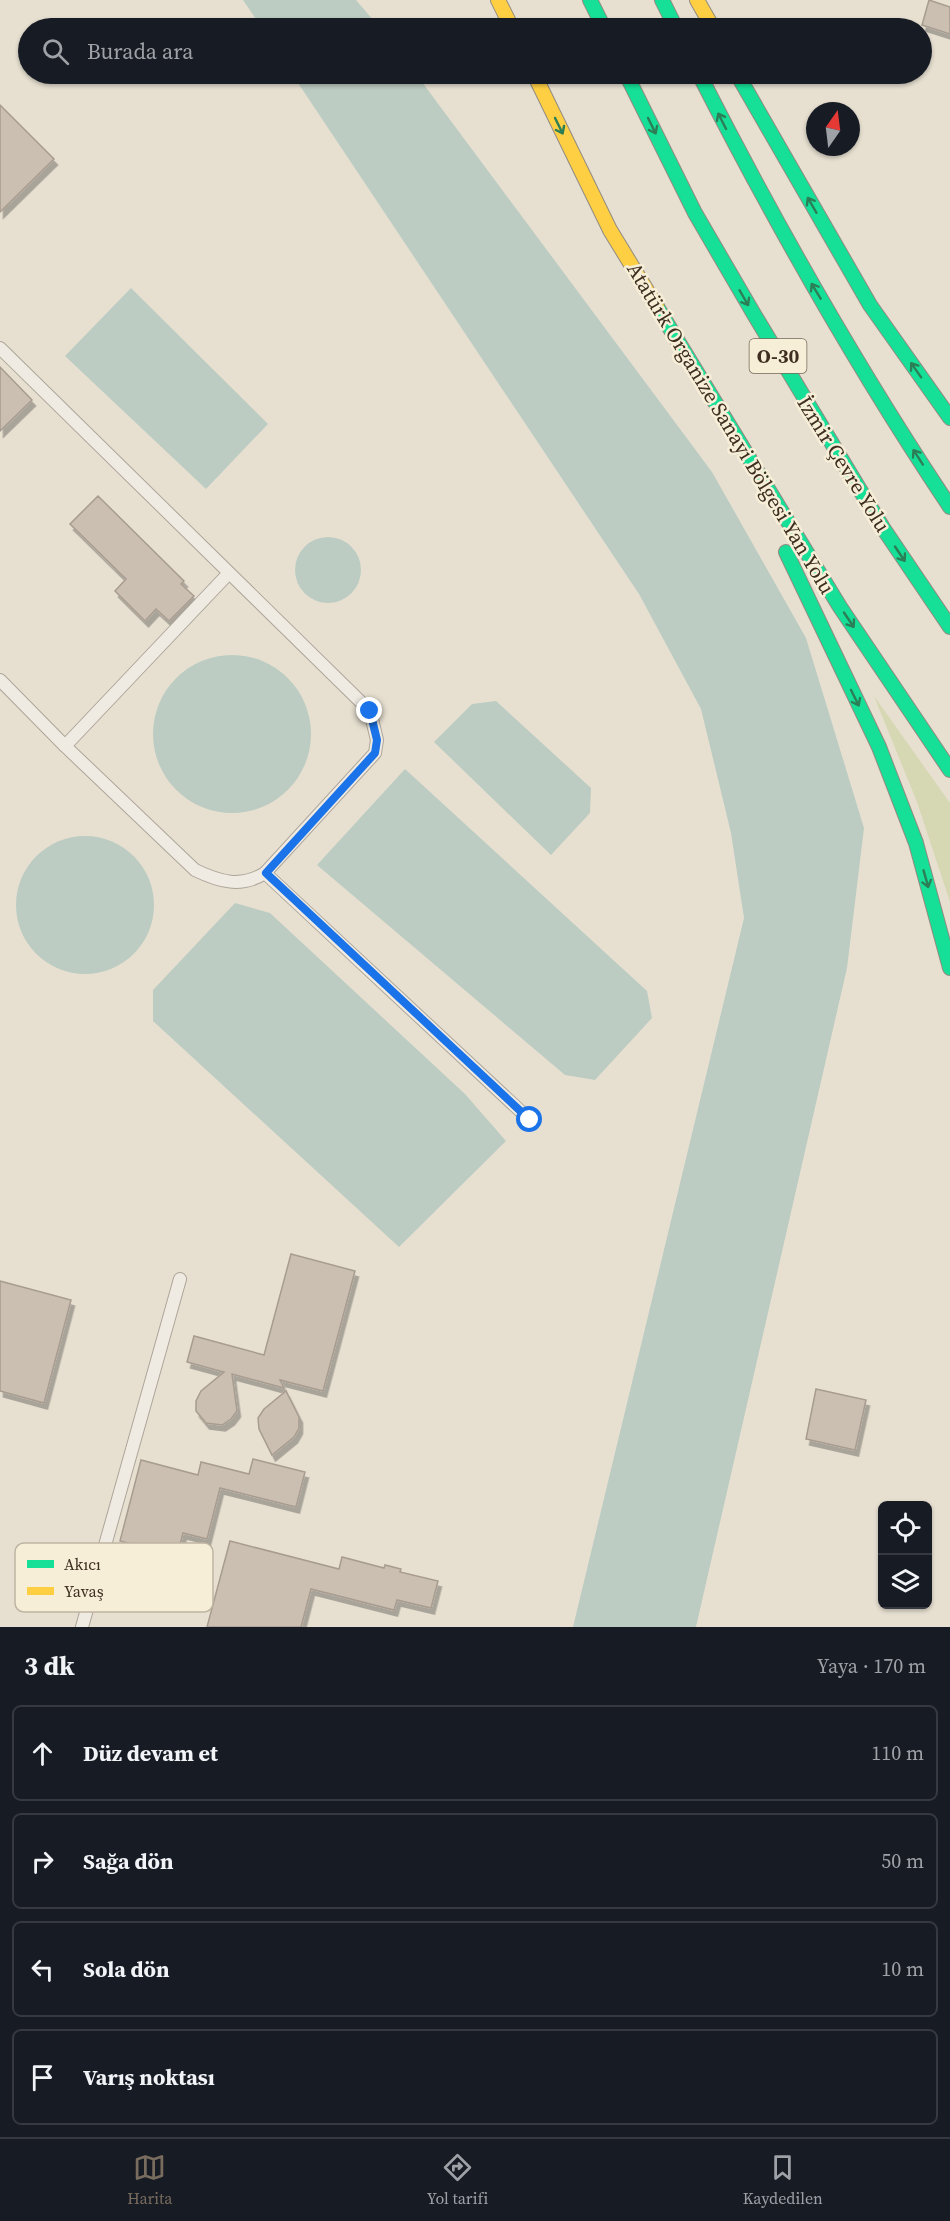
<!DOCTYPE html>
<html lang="tr">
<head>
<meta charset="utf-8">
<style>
  body { margin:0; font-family:"Source Serif 4",serif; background:#242831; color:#f1f3f6 }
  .controls { position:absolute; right:18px; bottom:18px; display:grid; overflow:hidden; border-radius:9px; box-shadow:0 2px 4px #0004 }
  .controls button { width:54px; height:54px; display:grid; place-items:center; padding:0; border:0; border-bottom:2px solid #363941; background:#171b24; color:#f1f3f6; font:30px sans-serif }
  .compass { position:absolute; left:806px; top:102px; width:54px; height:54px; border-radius:50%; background:#171b24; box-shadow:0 2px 4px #0004; rotate:14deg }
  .stop { position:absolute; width:18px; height:18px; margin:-14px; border:4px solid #1a73e8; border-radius:50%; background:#fff }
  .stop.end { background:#1a73e8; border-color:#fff; box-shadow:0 2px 6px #0008 }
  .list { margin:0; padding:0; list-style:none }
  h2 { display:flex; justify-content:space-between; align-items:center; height:78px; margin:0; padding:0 24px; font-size:26px }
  h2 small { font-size:20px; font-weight:400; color:#9ea1a6 }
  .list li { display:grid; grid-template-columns:39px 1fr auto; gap:18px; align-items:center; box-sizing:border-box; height:96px; margin:0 12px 12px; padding:0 12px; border:2px solid #363941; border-radius:9px }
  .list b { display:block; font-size:22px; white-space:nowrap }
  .list em { font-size:20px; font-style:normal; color:#9ea1a6 }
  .icon { flex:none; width:33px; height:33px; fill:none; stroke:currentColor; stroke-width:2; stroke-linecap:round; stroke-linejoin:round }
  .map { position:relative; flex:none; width:950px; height:1627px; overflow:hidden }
  .search { position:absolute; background:#171b24; box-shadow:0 2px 4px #0004; left:18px; right:18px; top:18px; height:66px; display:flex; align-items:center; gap:15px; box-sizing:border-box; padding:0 21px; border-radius:33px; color:#9ea1a6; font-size:22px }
  .sheet { height:510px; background:#171b24 }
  nav { display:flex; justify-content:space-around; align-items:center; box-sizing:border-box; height:84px; border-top:2px solid #363941; background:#171b24; font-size:16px; color:#9ea1a6 }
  nav a { display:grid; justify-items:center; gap:3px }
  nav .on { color:#786c5e }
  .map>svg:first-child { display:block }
  .green { fill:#d6d7b3 }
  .water { fill:#bcccc2 }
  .building { fill:#cbbfb2; stroke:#a89c90; stroke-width:1.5; filter:url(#shadow) }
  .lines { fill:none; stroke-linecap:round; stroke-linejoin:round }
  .lane-casing { stroke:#ada599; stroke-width:14 }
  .fast-casing { stroke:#928b80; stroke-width:16 }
  .slow-casing { stroke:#928b80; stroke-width:16 }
  .lane { stroke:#efebe3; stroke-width:12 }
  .fast { stroke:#16e098; stroke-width:14 }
  .slow { stroke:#ffcf43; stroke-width:14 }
  .oneway { stroke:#2b7e56 }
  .route { stroke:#1a73e8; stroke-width:8 }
  .labels { text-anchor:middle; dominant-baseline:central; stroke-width:5; stroke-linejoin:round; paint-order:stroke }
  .shield { fill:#f7eed8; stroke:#756857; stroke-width:1.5 }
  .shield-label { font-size:20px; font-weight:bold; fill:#3d2e20 }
  .street-label { font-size:21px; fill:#3d2e20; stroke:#f7eed8 }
  .key { fill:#f7eed8; stroke:#bfb4a1; stroke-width:1.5 }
  .key-label { font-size:16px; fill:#3d2e20 }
</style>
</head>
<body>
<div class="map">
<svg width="950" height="1627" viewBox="0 0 950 1627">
  <defs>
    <filter id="shadow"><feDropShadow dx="3.5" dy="6" stdDeviation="0" flood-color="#0004"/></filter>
  </defs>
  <rect width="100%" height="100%" fill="#e7e0d1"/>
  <polygon class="green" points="874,696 950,803 950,902 917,802"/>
  <g class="water">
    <polygon points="243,0 356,0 380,28 262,28"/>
    <polygon points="292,74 416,74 712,472 806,638 864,828 847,968 696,1627 573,1627 744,918 731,833 701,709 639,594"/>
    <polygon points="131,288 268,424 206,489 65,356"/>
    <circle cx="328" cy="570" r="33"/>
    <circle cx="232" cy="734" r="79"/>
    <polygon points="496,701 591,788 590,813 551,855 434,742 472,704"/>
    <polygon points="405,769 647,991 652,1018 595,1080 565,1075 317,865"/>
    <circle cx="85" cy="905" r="69"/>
    <polygon points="235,903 270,913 465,1094 506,1141 399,1247 153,1021 153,990"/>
  </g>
  <g class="building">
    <polygon points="929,0 950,7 950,34 922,25"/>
    <polygon points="0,105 54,159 0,212"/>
    <polygon points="0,367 32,400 0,431"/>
    <polygon points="98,496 184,581 181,584 194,596 169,621 156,609 145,621 115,591 126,579 70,524"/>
    <polygon points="291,1254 355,1271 323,1391 280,1380 284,1388 232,1374 237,1411 231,1419 222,1425 206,1423 196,1411 196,1401 201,1391 224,1372 187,1362 194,1336 264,1355"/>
    <polygon points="0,1281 71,1300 44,1403 0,1391"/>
    <polygon points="816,1389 866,1400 855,1450 806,1439"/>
    <polygon points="286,1391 299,1417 299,1428 294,1437 272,1455 259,1429 258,1418 264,1409"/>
    <polygon points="253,1459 305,1472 296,1507 220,1488 207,1539 183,1533 177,1556 120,1541 141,1460 198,1475 201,1462 249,1474"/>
    <polygon points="230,1541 339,1569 342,1557 384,1568 385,1565 401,1569 400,1572 438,1581 431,1608 397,1600 394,1610 311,1589 301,1627 207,1627"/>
  </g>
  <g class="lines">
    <defs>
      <g id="lane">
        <path d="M0 348 370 711 377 740 375 753 265 873C241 888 220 882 195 870L65 746 0 680"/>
        <polyline points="65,746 229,573"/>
        <polyline points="265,873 530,1120"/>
        <polyline points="82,1627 180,1279"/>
      </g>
      <g id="fast">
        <polyline points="590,0 604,28"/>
        <polyline points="662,0 676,28"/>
        <polyline points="626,74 695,213 755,316 883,528 950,627"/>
        <path d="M699 74C775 223 857 368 950 507"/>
        <polyline points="737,74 870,305 950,418"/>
        <polyline points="657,307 840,607 950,770"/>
        <polyline points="786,552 879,747 916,843 950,968"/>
      </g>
      <g id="slow">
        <polyline points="498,0 512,28"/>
        <polyline points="697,0 713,28"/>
        <polyline points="534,74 610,230 657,307"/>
      </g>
    </defs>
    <use href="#lane" class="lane-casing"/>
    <use href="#fast" class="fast-casing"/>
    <use href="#slow" class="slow-casing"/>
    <use href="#lane" class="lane"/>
    <use href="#fast" class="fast"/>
    <use href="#slow" class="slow"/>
  </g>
  <defs><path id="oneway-shaft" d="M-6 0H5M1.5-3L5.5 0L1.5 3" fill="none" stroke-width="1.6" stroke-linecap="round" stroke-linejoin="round" transform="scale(1.5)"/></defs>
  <g class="oneway">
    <use href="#oneway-shaft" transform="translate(722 121) rotate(-117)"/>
    <use href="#oneway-shaft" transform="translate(559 126) rotate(64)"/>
    <use href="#oneway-shaft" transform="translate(652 126) rotate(64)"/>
    <use href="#oneway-shaft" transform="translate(812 205) rotate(-120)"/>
    <use href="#oneway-shaft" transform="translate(816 291) rotate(-121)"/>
    <use href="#oneway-shaft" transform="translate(744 298) rotate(60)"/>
    <use href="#oneway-shaft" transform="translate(916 370) rotate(-125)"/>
    <use href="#oneway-shaft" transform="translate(918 457) rotate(-123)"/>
    <use href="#oneway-shaft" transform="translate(900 554) rotate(56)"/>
    <use href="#oneway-shaft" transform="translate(849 620) rotate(56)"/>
    <use href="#oneway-shaft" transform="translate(855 698) rotate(64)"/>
    <use href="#oneway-shaft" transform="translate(926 879) rotate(74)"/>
  </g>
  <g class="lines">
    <polyline class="route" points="370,711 377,740 375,753 266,873 530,1120"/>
  </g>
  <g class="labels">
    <rect class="shield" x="749.5" y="339" width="57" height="34" rx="4.5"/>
    <g class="shield-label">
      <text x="778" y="356">O-30</text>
    </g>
    <g class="street-label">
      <text transform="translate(731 428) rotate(59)">Atatürk Organize Sanayi Bölgesi Yan Yolu</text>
      <text transform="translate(844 464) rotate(58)">İzmir Çevre Yolu</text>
    </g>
  </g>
  <rect x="15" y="1543" width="198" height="69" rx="9" class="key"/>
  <rect x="27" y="1560" width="27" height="8" fill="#16e098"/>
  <rect x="27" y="1587" width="27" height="8" fill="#ffcf43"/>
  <g class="key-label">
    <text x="64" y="1570">Akıcı</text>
    <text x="64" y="1597">Yavaş</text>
  </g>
</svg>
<div class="controls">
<button><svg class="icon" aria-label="locate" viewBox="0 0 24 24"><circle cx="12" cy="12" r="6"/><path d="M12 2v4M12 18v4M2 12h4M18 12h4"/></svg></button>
<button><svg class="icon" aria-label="layers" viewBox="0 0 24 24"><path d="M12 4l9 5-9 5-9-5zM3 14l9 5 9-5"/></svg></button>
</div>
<svg class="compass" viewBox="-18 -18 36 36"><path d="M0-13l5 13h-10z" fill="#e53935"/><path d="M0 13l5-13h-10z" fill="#9ea1a6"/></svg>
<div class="stop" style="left:530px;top:1120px"></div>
<div class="stop end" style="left:370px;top:711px"></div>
<div class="search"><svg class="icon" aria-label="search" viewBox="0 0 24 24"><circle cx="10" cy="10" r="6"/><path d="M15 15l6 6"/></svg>Burada ara</div>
</div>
<section class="sheet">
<h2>3 dk<small>Yaya · 170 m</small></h2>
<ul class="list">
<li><svg class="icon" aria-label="ahead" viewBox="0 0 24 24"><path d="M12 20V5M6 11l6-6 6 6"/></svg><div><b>Düz devam et</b></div><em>110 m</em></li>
<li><svg class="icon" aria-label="right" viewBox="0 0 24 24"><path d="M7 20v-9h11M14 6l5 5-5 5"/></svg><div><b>Sağa dön</b></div><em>50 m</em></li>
<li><svg class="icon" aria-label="left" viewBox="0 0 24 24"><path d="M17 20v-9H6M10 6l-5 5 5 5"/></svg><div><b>Sola dön</b></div><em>10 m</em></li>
<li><svg class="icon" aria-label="arrive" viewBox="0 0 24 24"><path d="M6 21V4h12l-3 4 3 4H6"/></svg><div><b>Varış noktası</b></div></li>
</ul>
</section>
<nav>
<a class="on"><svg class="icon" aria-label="map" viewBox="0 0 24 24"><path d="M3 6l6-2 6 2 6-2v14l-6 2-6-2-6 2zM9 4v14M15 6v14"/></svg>Harita</a>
<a><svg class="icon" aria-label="directions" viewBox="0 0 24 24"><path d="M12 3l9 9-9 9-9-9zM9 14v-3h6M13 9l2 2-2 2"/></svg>Yol tarifi</a>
<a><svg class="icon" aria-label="saved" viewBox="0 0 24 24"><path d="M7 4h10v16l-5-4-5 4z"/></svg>Kaydedilen</a>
</nav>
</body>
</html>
